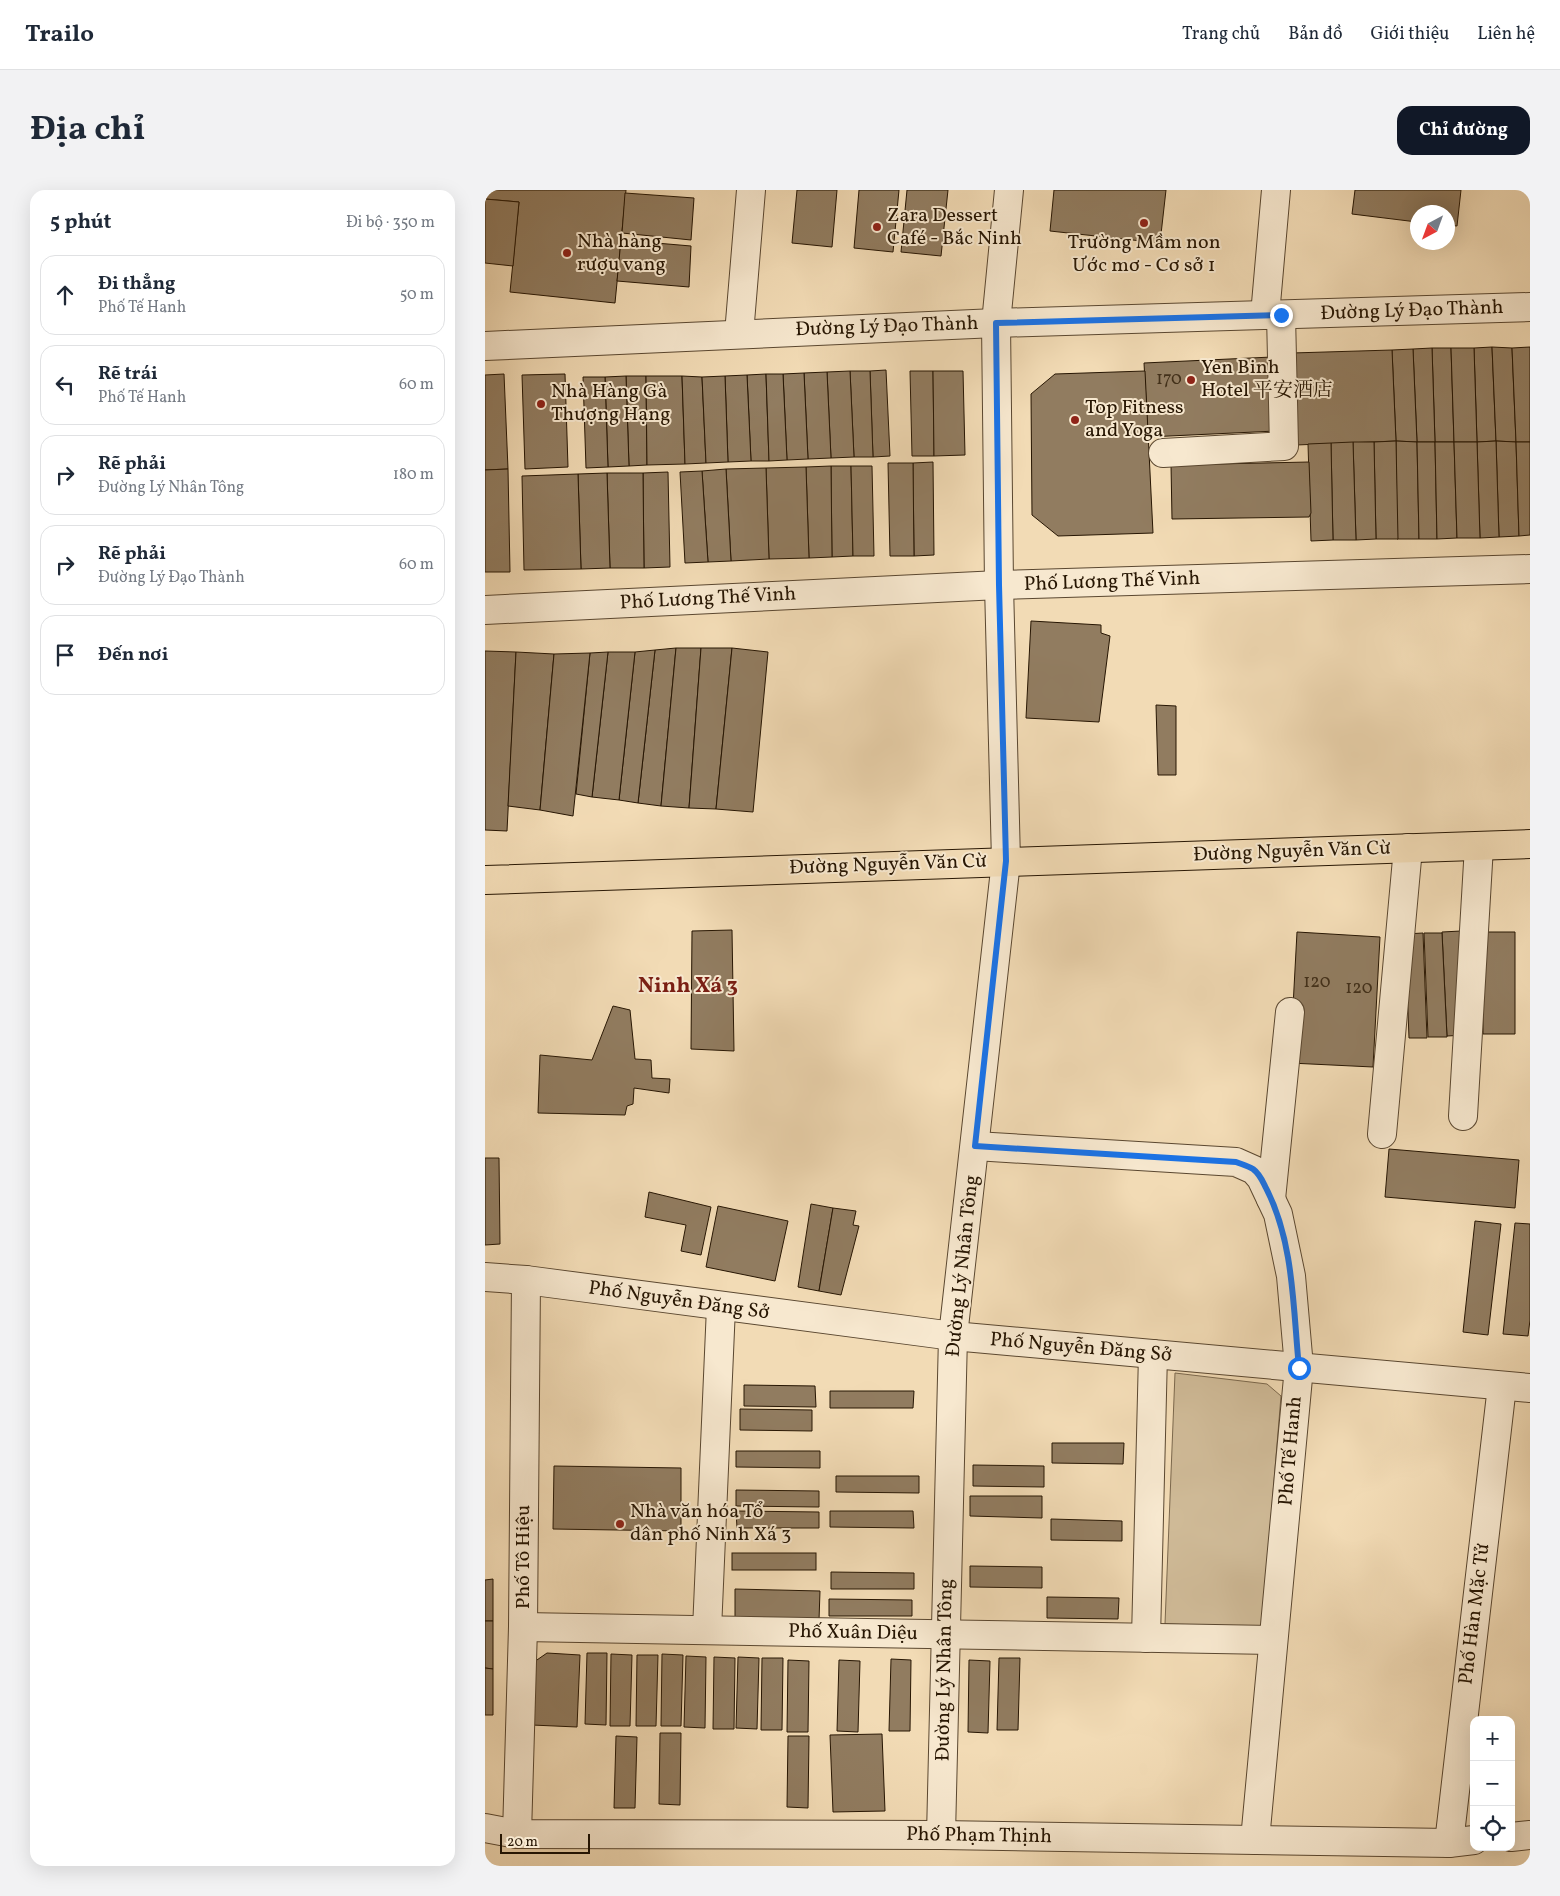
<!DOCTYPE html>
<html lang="vi">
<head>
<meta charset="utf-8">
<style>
  body { margin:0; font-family:Vollkorn,"Noto Serif SC",serif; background:#f2f2f3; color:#1f2937 }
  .controls { position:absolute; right:15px; bottom:15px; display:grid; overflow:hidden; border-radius:10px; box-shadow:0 5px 20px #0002 }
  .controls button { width:45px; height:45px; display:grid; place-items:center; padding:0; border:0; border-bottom:1px solid #e0e1e3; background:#fff; color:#1f2937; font:25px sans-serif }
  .compass { position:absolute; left:925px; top:15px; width:45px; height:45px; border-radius:50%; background:#fff; box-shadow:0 5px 20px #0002; rotate:221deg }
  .scale { position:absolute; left:15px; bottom:12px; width:90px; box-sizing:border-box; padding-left:5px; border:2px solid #271603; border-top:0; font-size:14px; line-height:18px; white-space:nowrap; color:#271603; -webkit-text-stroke:4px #f7e8cf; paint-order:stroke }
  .stop { position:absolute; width:15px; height:15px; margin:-11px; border:4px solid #1a73e8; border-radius:50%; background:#fff }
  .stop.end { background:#1a73e8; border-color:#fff; box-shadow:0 1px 5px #0008 }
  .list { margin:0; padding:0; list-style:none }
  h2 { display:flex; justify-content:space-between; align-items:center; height:65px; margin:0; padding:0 20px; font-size:21px }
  h2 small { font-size:16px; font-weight:400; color:#747a83 }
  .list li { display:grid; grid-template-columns:32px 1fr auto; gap:15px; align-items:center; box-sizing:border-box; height:80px; margin:0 10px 10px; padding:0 10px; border:1px solid #e0e1e3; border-radius:15px }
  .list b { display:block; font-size:19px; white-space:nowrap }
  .list p { margin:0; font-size:16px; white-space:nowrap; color:#747a83 }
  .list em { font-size:16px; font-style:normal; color:#747a83 }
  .icon { flex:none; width:28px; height:28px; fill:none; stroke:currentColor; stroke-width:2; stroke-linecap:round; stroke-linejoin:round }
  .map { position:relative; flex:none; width:1045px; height:1676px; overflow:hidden; border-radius:15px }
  header { display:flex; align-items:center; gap:30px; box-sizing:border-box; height:70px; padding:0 25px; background:#fff; border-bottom:1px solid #e0e1e3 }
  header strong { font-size:24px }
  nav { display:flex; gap:28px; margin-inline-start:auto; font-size:18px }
  .intro { display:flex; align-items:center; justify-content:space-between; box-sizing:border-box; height:120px; padding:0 30px }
  h1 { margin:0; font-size:35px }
  .button { padding:12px 22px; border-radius:15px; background:#111827; color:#fff; font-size:18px; font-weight:700 }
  main { display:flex; gap:30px; padding:0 30px }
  aside { flex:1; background:#fff; border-radius:15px; box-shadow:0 5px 20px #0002 }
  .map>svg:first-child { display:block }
  .green { fill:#cfba97; stroke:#7b684d }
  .building { fill:#917c60; stroke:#271603 }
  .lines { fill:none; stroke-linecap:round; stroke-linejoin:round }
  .minor-casing { stroke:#5a4730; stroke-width:30 }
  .major-casing { stroke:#271603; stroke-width:30 }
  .minor { stroke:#f7e8cf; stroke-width:28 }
  .major { stroke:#f2dbb5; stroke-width:28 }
  .route { stroke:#1a73e8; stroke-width:6 }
  .poi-dot { fill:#8f2418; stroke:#f7e8cf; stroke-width:2 }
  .labels { text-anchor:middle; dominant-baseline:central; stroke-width:4; stroke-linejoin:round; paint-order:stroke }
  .number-label { font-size:18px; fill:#42301a }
  .poi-label { font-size:20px; fill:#271603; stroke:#f7e8cf; text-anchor:start }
  .street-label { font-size:20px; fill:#271603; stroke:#f7e8cf }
  .quarter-label { font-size:22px; font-weight:bold; fill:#7a1f14; stroke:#f7e8cf }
</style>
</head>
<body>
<header>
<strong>Trailo</strong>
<nav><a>Trang chủ</a><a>Bản đồ</a><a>Giới thiệu</a><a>Liên hệ</a></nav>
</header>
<div class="intro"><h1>Địa chỉ</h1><a class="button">Chỉ đường</a></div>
<main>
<aside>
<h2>5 phút<small>Đi bộ · 350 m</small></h2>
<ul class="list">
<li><svg class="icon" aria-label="ahead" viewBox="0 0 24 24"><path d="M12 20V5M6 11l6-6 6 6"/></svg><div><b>Đi thẳng</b><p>Phố Tế Hanh</p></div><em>50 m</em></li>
<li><svg class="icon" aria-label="left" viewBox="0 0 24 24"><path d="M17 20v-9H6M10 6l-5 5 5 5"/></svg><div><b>Rẽ trái</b><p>Phố Tế Hanh</p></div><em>60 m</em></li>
<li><svg class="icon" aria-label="right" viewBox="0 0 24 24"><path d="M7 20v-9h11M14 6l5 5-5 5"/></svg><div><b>Rẽ phải</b><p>Đường Lý Nhân Tông</p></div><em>180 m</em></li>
<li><svg class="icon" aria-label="right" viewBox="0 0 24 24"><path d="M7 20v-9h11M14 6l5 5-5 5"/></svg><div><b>Rẽ phải</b><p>Đường Lý Đạo Thành</p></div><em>60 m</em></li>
<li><svg class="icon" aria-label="arrive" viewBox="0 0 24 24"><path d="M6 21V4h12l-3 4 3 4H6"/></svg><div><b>Đến nơi</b></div></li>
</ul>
</aside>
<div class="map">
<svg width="1045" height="1676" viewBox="0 0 1045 1676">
  <rect width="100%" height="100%" fill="#f2dbb5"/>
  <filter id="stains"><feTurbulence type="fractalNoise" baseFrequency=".004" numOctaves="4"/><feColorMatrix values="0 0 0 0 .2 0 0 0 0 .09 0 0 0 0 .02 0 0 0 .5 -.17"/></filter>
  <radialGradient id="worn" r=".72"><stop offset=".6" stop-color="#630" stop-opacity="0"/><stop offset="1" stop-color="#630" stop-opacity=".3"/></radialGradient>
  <polygon class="green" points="690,1183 782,1194 796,1206 777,1437 680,1434"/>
  <g class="building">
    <polygon points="0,0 141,0 130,113 25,102 34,12 0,9"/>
    <polygon points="312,0 352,0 347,57 307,53"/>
    <polygon points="374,0 414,0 408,62 369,58"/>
    <polygon points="422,0 463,0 456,66 416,62"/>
    <polygon points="569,0 681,0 675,53 565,41"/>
    <polygon points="870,0 976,0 972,36 962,35 962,22 932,22 932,32 867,24"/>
    <polygon points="140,3 209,8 206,50 137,43"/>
    <polygon points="0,9 34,12 28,76 0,73"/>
    <polygon points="136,50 206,56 204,97 132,91"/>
    <polygon points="1007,157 1011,251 992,252 989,158"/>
    <polygon points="1007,157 1027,158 1031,252 1011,251"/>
    <polygon points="1045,157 1045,252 1031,252 1027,158"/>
    <polygon points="947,158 966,158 969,252 950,252"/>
    <polygon points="947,158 950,252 932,252 928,159"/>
    <polygon points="966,158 989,158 992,252 969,252"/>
    <polygon points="928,159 932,252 911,251 907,160"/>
    <polygon points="907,160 911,251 811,255 807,163"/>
    <polygon points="787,167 791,241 663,247 659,173"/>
    <polygon points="401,180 405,266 388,267 385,181"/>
    <polygon points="365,181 385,181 388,267 369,267"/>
    <polygon points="365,181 369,267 346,268 342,182"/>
    <polygon points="425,181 448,181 449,266 427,266"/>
    <polygon points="448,181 478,181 480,265 449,266"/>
    <polygon points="660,181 668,343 573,346 547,325 546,204 570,184"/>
    <polygon points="342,182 346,268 323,269 319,183"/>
    <polygon points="319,183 323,269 302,270 298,184"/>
    <polygon points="19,184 23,279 0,280 0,185"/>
    <polygon points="80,184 83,277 40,279 37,185"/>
    <polygon points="281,184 284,271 266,271 262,185"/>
    <polygon points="281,184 298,184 302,270 284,271"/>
    <polygon points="262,185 266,271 243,272 240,186"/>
    <polygon points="141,186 161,186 162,275 144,276"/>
    <polygon points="141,186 144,276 123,277 120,187"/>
    <polygon points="161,186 197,186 200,274 162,275"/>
    <polygon points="197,186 217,187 221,273 200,274"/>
    <polygon points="240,186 243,272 221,273 217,187"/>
    <polygon points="98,187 120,187 123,277 101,278"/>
    <polygon points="911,251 932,252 934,349 912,349"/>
    <polygon points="911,251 913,349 891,349 889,252"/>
    <polygon points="1011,251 1031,252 1034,346 1014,347"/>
    <polygon points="1011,251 1014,347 995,348 992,252"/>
    <polygon points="868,252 889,252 891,349 871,350"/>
    <polygon points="868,252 871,350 848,350 846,253"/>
    <polygon points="932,252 950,252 952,349 934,349"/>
    <polygon points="950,252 969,252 972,348 952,349"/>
    <polygon points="969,252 992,252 995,348 972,348"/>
    <polygon points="1031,252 1045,252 1045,345 1034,346"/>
    <polygon points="846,253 848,350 826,351 823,254"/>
    <polygon points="448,272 449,365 429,366 428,273"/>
    <polygon points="824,272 826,323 824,327 687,329 686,275"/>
    <polygon points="403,273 428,273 429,366 405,366"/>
    <polygon points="346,276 366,276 368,366 347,367"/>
    <polygon points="346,276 347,367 324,368 321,277"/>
    <polygon points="366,276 387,276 389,366 368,366"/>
    <polygon points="321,277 324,368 284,369 281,278"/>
    <polygon points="281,278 284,369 246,371 241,279"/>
    <polygon points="23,279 25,382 0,382 0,280"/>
    <polygon points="241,279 246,371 223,372 217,281"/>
    <polygon points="217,281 223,372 200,373 195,282"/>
    <polygon points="183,282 185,377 159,378 158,283"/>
    <polygon points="122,283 158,283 159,378 125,378"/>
    <polygon points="122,283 125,378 96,379 93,284"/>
    <polygon points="93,284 96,379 39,380 37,286"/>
    <polygon points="546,431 616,435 616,443 625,446 614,532 541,528"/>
    <polygon points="191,458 176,616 153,613 170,460"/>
    <polygon points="191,458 216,458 204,618 176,616"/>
    <polygon points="216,458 247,458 231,619 204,618"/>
    <polygon points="247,458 283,462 268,622 231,619"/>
    <polygon points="170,460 153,613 134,610 150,462"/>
    <polygon points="0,461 31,462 22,641 0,640"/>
    <polygon points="31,462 69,464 55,620 23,616"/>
    <polygon points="123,462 150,462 134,610 107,607"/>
    <polygon points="123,462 107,607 91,604 105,463"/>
    <polygon points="105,463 88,626 55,620 69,464"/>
    <polygon points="671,515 691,516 691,585 673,585"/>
    <polygon points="247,740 249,861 206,859 207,741"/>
    <polygon points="976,741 980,845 962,846 957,742"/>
    <polygon points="812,742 895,747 888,877 805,873"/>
    <polygon points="997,742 1030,742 1030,844 998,844"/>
    <polygon points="938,743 942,848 924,848 920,744"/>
    <polygon points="939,743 957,743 962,847 943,847"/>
    <polygon points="128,816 145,820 150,869 166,870 167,888 185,889 184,903 149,898 148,914 142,916 140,925 53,923 55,865 107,870"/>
    <polygon points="904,959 1034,970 1030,1018 900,1007"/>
    <polygon points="0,968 14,968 15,1054 0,1055"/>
    <polygon points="164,1002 226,1017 216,1065 196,1061 201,1035 160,1027"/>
    <polygon points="326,1014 348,1018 334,1101 313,1097"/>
    <polygon points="233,1016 303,1031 290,1091 221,1077"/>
    <polygon points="348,1018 371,1021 368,1035 374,1036 356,1105 334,1101"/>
    <polygon points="990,1031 1016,1034 1003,1145 978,1142"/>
    <polygon points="1030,1033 1045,1034 1045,1130 1043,1146 1018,1144"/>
    <polygon points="259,1195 330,1196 331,1217 259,1216"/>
    <polygon points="345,1201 429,1201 428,1218 345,1218"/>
    <polygon points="255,1219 327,1220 327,1241 255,1240"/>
    <polygon points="567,1253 639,1253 638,1274 567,1273"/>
    <polygon points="251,1261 335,1261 335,1278 251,1277"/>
    <polygon points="488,1275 559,1276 559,1297 488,1296"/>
    <polygon points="69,1276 196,1278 196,1341 68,1339"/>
    <polygon points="351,1286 434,1286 434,1303 351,1302"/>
    <polygon points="251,1300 334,1301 334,1317 251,1316"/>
    <polygon points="485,1306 557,1306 557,1328 485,1326"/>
    <polygon points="251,1321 334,1322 334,1338 252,1338"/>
    <polygon points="345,1321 428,1321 429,1338 345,1337"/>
    <polygon points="566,1329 637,1331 637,1351 566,1350"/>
    <rect x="247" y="1363" width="84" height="17"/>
    <polygon points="485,1376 557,1377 557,1398 485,1397"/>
    <polygon points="346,1382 429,1383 429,1399 346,1399"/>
    <polygon points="8,1389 8,1431 0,1431 0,1390"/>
    <polygon points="250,1399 335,1401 334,1430 250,1428"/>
    <polygon points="562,1407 634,1408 633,1429 562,1428"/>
    <polygon points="344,1409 427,1410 427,1426 344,1426"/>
    <polygon points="0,1431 8,1431 8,1479 0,1478"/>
    <polygon points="62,1463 95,1465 92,1537 47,1535 49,1472"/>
    <polygon points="102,1463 122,1463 121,1535 100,1534"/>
    <polygon points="126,1464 147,1465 145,1536 125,1536"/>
    <polygon points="177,1464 198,1465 196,1536 176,1536"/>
    <polygon points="152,1465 173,1465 171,1536 151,1536"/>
    <polygon points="201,1466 221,1467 220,1538 199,1537"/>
    <polygon points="229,1467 250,1468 249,1539 228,1539"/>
    <polygon points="253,1467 274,1468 272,1539 251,1538"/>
    <polygon points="277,1468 298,1468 297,1540 276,1540"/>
    <polygon points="514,1468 535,1468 533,1540 512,1540"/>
    <polygon points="406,1469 426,1470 425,1541 404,1541"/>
    <polygon points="303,1470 324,1471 323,1542 302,1542"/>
    <polygon points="354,1470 375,1471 373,1542 352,1541"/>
    <polygon points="484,1470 505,1471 503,1543 483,1542"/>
    <polygon points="0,1478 8,1479 8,1525 0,1525"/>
    <polygon points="175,1543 196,1543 195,1615 174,1614"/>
    <polygon points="397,1544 400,1621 348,1622 345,1545"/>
    <polygon points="131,1546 152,1547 150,1618 129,1618"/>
    <polygon points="303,1546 324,1546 323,1618 302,1617"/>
  </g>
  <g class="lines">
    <defs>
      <g id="minor">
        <polyline points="780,125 791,0"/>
        <polyline points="254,144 266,0"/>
        <polyline points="0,156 511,133 1045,117"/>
        <polyline points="678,263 799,256 796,125"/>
        <polyline points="0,420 514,395 1045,379"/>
        <polyline points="978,926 994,656"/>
        <polyline points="897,944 923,658"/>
        <polyline points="490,956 751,972 769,980 776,988 793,1024 806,1086 814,1177 770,1650"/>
        <polyline points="786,1009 805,822"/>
        <polyline points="0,1087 41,1090 468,1146 1045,1198"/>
        <polyline points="38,1437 788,1450"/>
        <polyline points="222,1440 236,1117"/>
        <polyline points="661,1448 668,1164"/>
        <polyline points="0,1638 32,1644 456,1645 964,1653 989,1650"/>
        <polyline points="32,1644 38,1437 41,1090"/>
        <polyline points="456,1645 468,1146 521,671 514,395 511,133 524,0"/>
        <polyline points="1026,1647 1045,1645"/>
        <polyline points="964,1653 1017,1196"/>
      </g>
      <polyline id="major" points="0,690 1045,654"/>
    </defs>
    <use href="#minor" class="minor-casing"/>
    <use href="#major" class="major-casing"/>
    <use href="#minor" class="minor"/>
    <use href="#major" class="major"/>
  </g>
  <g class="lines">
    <path class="route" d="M796 125 511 133 514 395 521 671 490 956 751 972C756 974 763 976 768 979 775 984 778 992 781 998 809 1052 808 1118 814 1178"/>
  </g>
  <g class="poi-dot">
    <circle cx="659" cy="33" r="5"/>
    <circle cx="392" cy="37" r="5"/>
    <circle cx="82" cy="63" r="5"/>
    <circle cx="706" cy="190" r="5"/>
    <circle cx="56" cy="214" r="5"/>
    <circle cx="590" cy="230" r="5"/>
    <circle cx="135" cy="1334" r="5"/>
  </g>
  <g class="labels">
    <g class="number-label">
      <text x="684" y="189">170</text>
      <text x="832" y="792">120</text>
      <text x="874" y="798">120</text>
    </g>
    <g class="poi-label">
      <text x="402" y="26">Zara Dessert<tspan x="402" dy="23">Café - Bắc Ninh</tspan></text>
      <text x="92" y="52">Nhà hàng<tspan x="92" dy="23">rượu vang</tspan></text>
      <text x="659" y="53" text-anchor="middle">Trường Mầm non<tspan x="659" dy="23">Ước mơ - Cơ sở 1</tspan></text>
      <text x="716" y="178">Yen Binh<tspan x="716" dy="23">Hotel 平安酒店</tspan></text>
      <text x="66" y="202">Nhà Hàng Gà<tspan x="66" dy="23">Thượng Hạng</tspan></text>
      <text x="600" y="218">Top Fitness<tspan x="600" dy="23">and Yoga</tspan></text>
      <text x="145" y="1322">Nhà văn hóa Tổ<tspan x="145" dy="23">dân phố Ninh Xá 3</tspan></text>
    </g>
    <g class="street-label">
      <text transform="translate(927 121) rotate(-2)">Đường Lý Đạo Thành</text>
      <text transform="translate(402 137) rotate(-2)">Đường Lý Đạo Thành</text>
      <text transform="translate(627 392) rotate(-2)">Phố Lương Thế Vinh</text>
      <text transform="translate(223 409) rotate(-3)">Phố Lương Thế Vinh</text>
      <text transform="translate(807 662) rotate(-2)">Đường Nguyễn Văn Cừ</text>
      <text transform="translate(403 675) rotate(-2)">Đường Nguyễn Văn Cừ</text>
      <text transform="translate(478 1076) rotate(-84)">Đường Lý Nhân Tông</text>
      <text transform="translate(194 1111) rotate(8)">Phố Nguyễn Đăng Sở</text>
      <text transform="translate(596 1158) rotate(5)">Phố Nguyễn Đăng Sở</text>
      <text transform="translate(806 1261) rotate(-85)">Phố Tế Hanh</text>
      <text transform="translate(39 1367) rotate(-90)">Phố Tô Hiệu</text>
      <text transform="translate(990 1424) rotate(-83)">Phố Hàn Mặc Tử</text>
      <text transform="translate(368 1443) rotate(1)">Phố Xuân Diệu</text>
      <text transform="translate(460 1480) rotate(-89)">Đường Lý Nhân Tông</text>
      <text transform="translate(494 1646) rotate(1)">Phố Phạm Thịnh</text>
    </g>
    <g class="quarter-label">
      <text x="203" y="796">Ninh Xá 3</text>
    </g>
  </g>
  <rect width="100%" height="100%" filter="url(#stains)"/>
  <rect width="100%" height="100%" fill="url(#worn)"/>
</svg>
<div class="controls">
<button>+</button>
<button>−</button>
<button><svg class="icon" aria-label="locate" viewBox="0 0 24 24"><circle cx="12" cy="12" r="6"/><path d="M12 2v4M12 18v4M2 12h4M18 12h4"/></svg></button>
</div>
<svg class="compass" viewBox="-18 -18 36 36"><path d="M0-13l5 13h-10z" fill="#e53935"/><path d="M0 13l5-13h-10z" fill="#747a83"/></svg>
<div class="scale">20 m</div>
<div class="stop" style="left:814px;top:1178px"></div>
<div class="stop end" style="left:796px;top:125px"></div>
</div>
</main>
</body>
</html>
